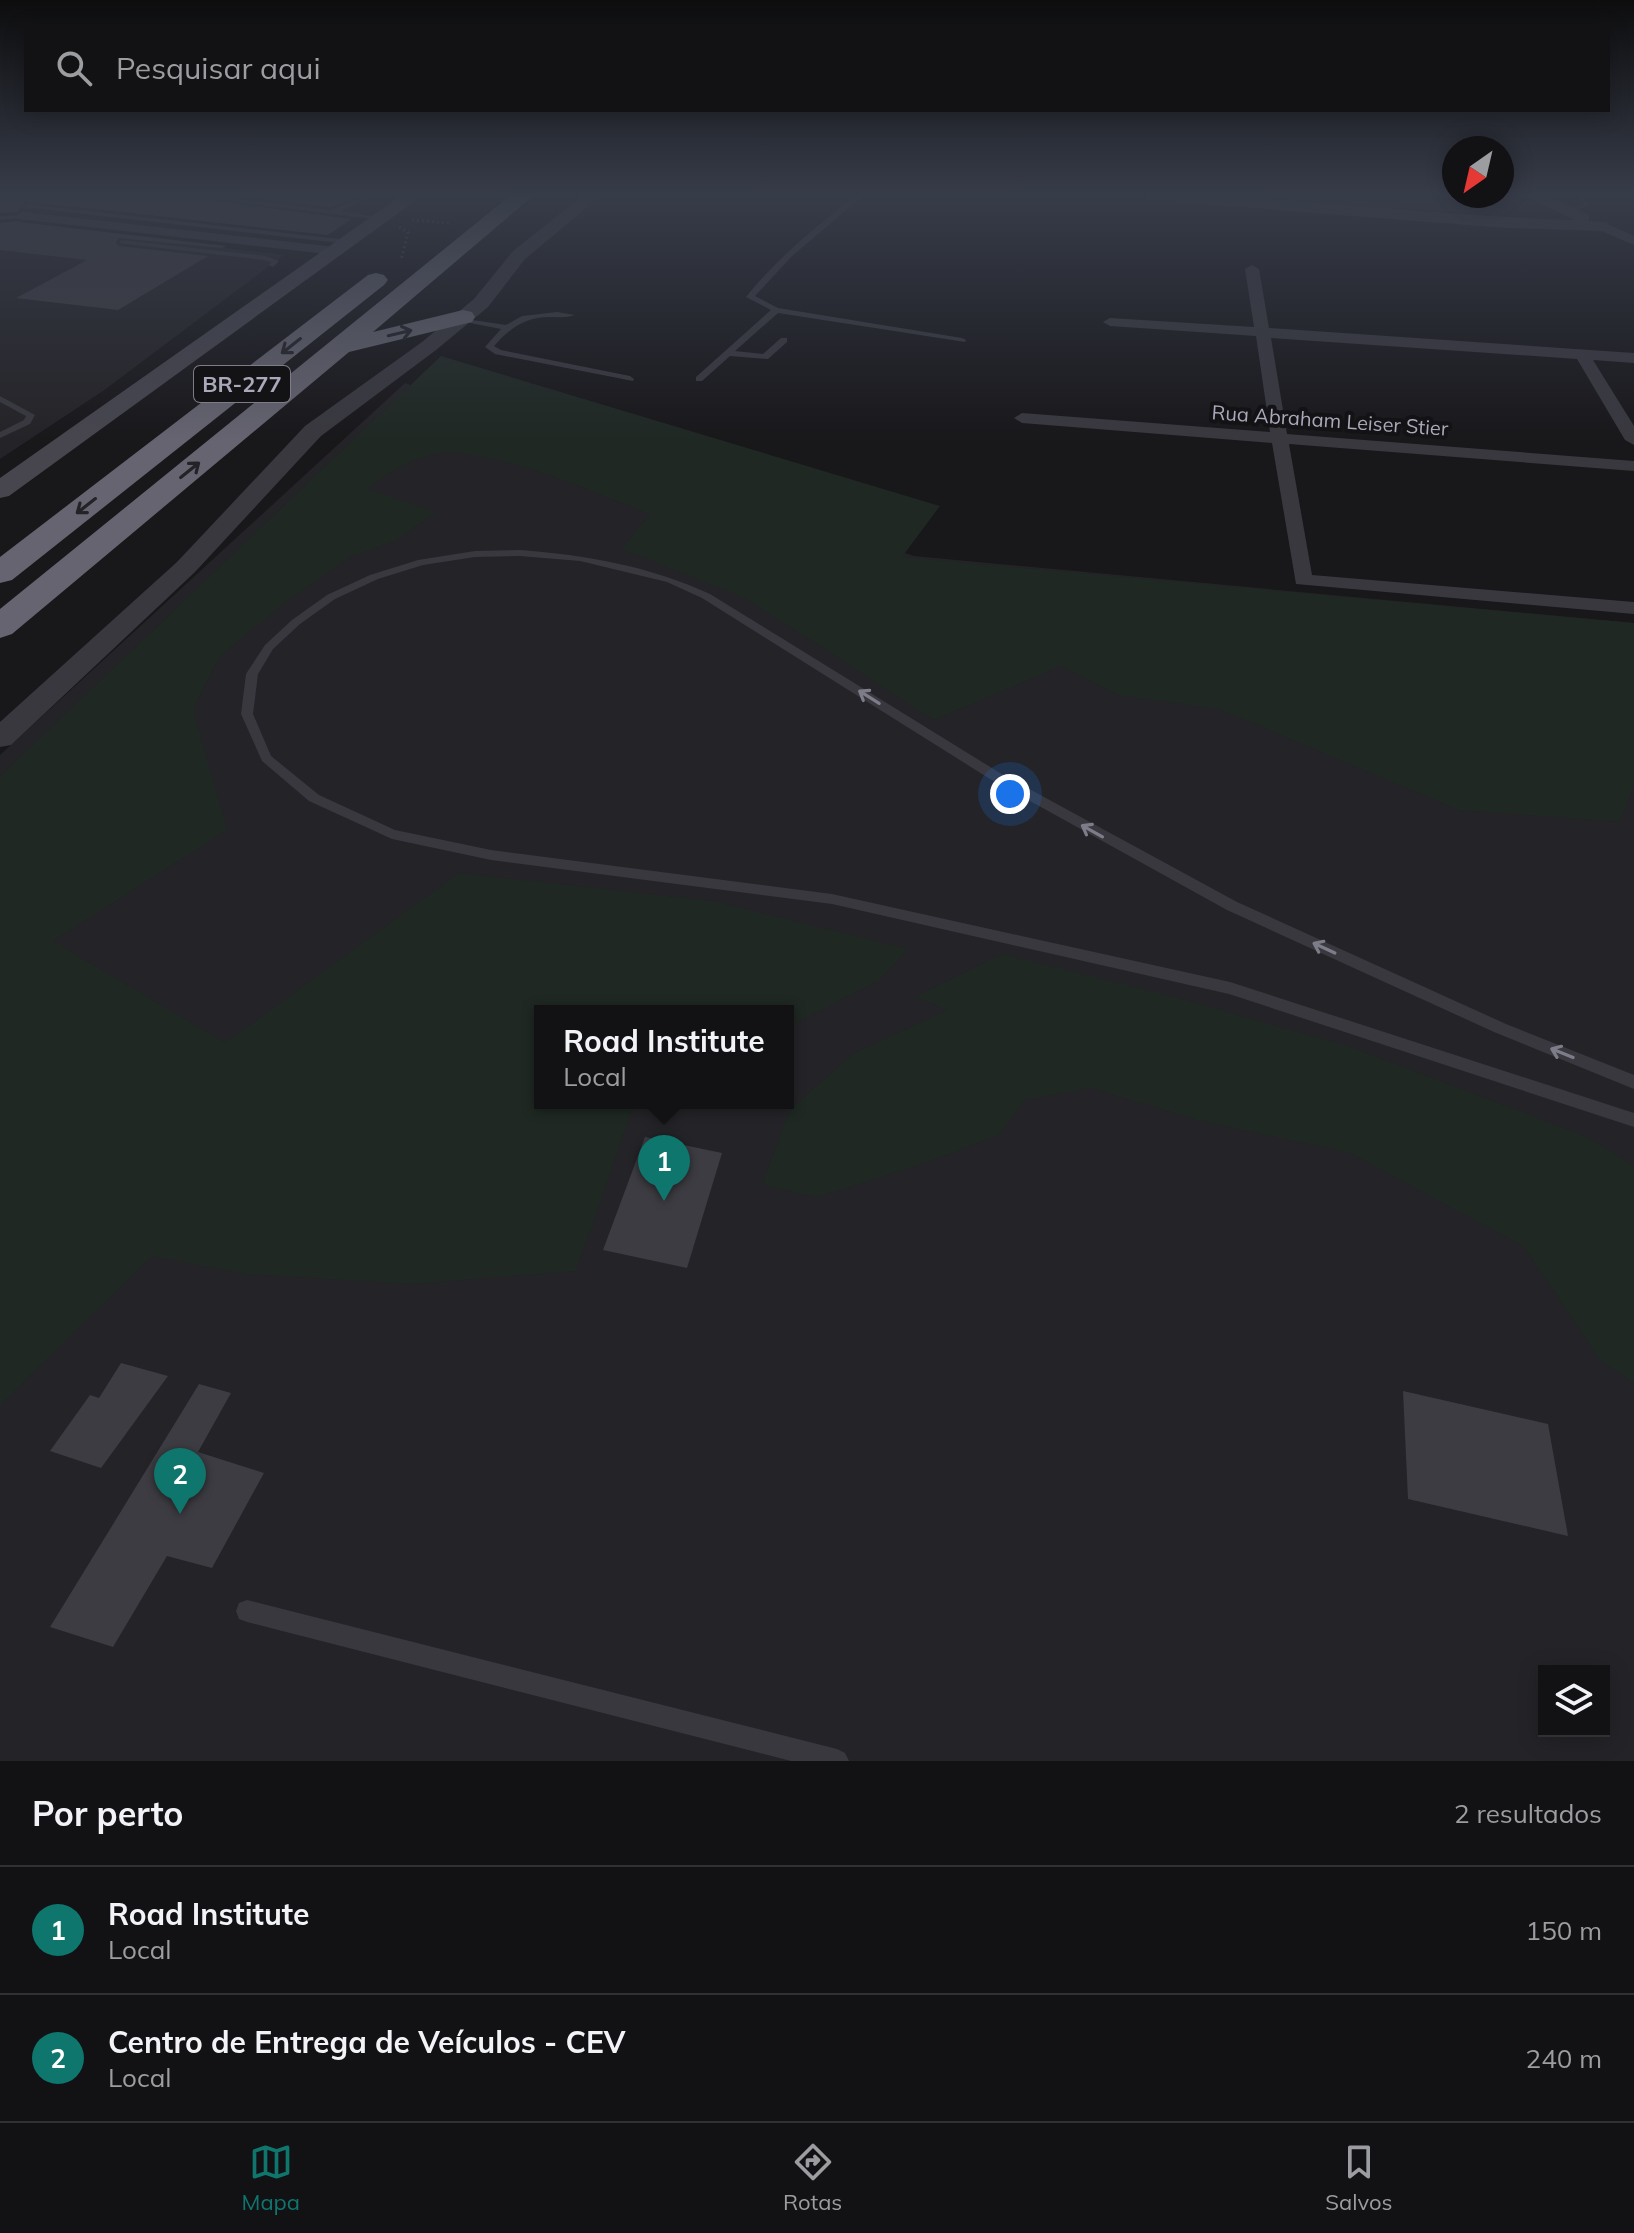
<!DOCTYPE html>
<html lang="pt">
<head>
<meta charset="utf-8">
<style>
  body { margin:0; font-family:Mulish,sans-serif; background:#1b1a1d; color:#f1f3f6 }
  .controls { position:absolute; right:24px; bottom:24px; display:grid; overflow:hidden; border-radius:0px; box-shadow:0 4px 20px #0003 }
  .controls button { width:72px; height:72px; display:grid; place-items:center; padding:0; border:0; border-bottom:2px solid #313134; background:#121114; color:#f1f3f6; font:40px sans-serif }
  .compass { position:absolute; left:1442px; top:136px; width:72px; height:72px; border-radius:50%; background:#121114; box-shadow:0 4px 20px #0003; rotate:214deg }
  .you { position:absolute; left:1010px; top:794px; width:28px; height:28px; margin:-20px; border:6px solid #fff; border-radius:50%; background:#1a73e8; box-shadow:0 0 0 12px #1a73e833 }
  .badge { display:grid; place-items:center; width:52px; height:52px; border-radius:50%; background:#0f766e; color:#fff; font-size:26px; font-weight:700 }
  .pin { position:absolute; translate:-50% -66px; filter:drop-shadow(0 2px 4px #0008) }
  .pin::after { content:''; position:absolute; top:42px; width:28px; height:24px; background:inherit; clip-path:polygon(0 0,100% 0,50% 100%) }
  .popup { position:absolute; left:534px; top:1005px; width:260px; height:104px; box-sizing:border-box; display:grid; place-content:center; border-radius:0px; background:#121114; filter:drop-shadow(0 2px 6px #0005); font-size:26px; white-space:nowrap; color:#9c9da0 }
  .popup b { font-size:30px; color:#f1f3f6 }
  .popup::after { content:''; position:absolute; left:50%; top:100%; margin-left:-16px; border:16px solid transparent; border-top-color:#121114 }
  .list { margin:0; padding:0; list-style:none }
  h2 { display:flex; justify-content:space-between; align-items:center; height:104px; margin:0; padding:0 32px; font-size:34px }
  h2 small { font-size:26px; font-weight:400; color:#9c9da0 }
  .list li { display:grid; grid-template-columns:52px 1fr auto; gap:24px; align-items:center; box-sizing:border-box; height:128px; padding:0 32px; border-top:2px solid #313134 }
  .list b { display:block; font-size:30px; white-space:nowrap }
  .list p { margin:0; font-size:26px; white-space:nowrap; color:#9c9da0 }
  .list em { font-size:26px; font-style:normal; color:#9c9da0 }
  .icon { flex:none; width:44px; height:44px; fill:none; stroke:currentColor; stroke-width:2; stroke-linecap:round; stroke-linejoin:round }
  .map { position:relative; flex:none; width:1634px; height:1761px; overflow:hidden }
  .search { position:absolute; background:#121114; box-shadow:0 4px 20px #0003; left:24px; right:24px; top:24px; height:88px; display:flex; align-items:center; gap:20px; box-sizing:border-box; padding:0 28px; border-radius:0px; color:#9c9da0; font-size:30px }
  .sheet { height:360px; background:#121114 }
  nav { display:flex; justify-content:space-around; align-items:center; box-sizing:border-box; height:112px; border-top:2px solid #313134; background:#121114; font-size:22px; color:#9c9da0 }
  nav a { display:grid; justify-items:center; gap:4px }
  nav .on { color:#0f766e }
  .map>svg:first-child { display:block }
  .built { fill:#242327; fill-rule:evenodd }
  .green { fill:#1f2823 }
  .building { fill:#3d3c42 }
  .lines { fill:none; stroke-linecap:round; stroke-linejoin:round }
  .path { stroke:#3f3e46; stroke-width:3; stroke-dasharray:2 3; stroke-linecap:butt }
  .service { fill:#39383f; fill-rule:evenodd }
  .minor { fill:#39383f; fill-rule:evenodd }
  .tertiary { fill:#39383f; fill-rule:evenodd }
  .secondary { fill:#47464f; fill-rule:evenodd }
  .motorway { fill:#656470; fill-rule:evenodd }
  .oneway { stroke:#232227 }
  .oneway2 { stroke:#7d7c89 }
  .labels { text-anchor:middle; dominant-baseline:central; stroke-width:8; stroke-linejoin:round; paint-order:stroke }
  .far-street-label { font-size:20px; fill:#aaa9ba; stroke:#131215 }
  .shield { fill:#131215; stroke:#7d7c88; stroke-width:2 }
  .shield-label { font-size:22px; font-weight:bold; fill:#aaa9ba }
</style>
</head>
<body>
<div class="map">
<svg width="1634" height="1761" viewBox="0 0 1634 1761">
  <rect width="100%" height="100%" fill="#18171a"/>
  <g class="built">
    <polygon points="0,223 1,222 284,255 103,391 0,459"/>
    <path d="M405 383 914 556 1634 623V1761H0V755ZM540 1011H788V1103H540ZM1544 1671H1604V1731H1544Z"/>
  </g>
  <g class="green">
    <polygon points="1228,195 1420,195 1481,214"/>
    <path d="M441 356 940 506 902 557 1634 623V785L1620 822 1459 810 1219 709 1118 695 1061 666 934 720 747 599 622 549 650 514C586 490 519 458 450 452 429 451 381 474 368 489L437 512 395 541 350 557 282 605 220 656 193 709 227 830 53 941 225 1043 459 873 712 901 908 949 880 980 788 1027V1011H540V1103H641L633 1107 576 1271 411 1284 247 1274 152 1256 0 1405V776Z"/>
    <polygon points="1002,954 1182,999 1348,1046 1585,1136 1634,1166 1634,1383 1600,1360 1523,1246 1350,1153 1197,1120 1091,1088 1025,1100 999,1135 919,1165 817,1197 762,1185 790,1109 854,1053 948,1010 915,997"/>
  </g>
  <g class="building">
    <polygon points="0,195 171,195 351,219 328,235 25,201 17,212 0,213"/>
    <polygon points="230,195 360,195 331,207"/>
    <polygon points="18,221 19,222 226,246 222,248 118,238 116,243 119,246 208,256 118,310 16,298 87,260 0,250 0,223"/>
    <polygon points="645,1137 722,1153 687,1268 603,1250"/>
    <polygon points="121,1363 168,1376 101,1468 50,1451 90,1395 99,1398"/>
    <polygon points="199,1384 231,1393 198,1452 264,1473 212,1568 167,1556 113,1647 50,1627"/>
    <polygon points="1403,1391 1548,1424 1568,1536 1408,1499"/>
  </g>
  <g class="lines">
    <g class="path">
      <polyline points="412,220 450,223"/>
      <polyline points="399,227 408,232 401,260"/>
    </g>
    <g class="service">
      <polygon points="174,195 199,195 331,210 369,195 379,195 340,211 385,218 382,220"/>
      <path d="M856 195H864L791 257 755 296 778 308 962 338 966 340 965 342 778 313 735 351 763 354 781 338H787V342L768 359 730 356 702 381H696V377L771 310 746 297C777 258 817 226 856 195Z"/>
      <polygon points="1575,195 1582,195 1589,202 1588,206 1567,213 1567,211 1582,205 1583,202"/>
      <polygon points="25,204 348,240 352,242 348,244 23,207"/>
      <polygon points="25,215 23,218 0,220 0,216"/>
      <polygon points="121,240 265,256 279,261 273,267 269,265 271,262 264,260 119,243"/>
      <path d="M557 312 575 315C567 318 558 317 550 317 525 317 510 328 494 346L501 350 630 376 634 379 633 381 495 354 485 347 501 329 455 320 459 318 506 325 522 316Z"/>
      <polygon points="0,396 35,415 30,424 0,438 0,432 24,420 26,416 0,402"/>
      <path d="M520 550C586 555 649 566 710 594L1000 773 1237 902 1506 1024 1634 1075V1089L1494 1032 1227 910 990 779 702 598 667 582 580 561 520 556 475 557 423 565 378 579 335 599 300 624 273 649 258 674 253 714 271 756 319 795 395 830 491 850 832 894 1230 982 1634 1113V1127L1229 994 832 904 491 860 392 839 309 801 262 761 241 714 246 674 265 645 292 620 327 595 370 575 418 560 475 551Z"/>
      <polygon points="247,1600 837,1749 845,1753 849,1761 791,1761 247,1622 239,1619 236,1611 239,1603"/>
    </g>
    <g class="minor">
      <polygon points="23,212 336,247 343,251 336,255 19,219 17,216"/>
      <polygon points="1597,223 1605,223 1634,236 1634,245 1597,229"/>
      <polygon points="1252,265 1259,269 1269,328 1634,353 1634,363 1593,360 1634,426 1634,445 1625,440 1577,359 1271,338 1287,434 1634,461 1634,471 1289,444 1312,575 1634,602 1634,614 1296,584 1272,443 1022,423 1014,418 1022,413 1270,432 1256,336 1110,326 1103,322 1110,318 1254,327 1245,269"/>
    </g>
    <g class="tertiary">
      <polygon points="584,195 602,195 525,259 488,307 436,350 321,436 195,572 11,745 0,747 0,722 177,562 305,426 422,342 474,299 513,251"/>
      <path d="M1142 195C1287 195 1430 216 1574 220L1523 195H1545L1589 215V221L1607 222 1609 226 1601 231 1507 228 1150 200Z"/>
    </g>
    <polygon class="secondary" points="402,195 423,195 9,496 0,498 0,478"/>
    <g class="motorway">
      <polygon points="511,195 534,195 373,332 463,310 472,312 475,317 472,322 349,352 12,634 0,638 0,609"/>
      <polygon points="376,273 384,275 388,280 384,285 12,580 0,583 0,557 368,275"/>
    </g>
  </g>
  <defs><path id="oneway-shaft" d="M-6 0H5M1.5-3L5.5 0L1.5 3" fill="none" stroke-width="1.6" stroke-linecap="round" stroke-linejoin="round" transform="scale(2)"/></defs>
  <g class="oneway">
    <use href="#oneway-shaft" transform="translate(400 333) rotate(-13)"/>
    <use href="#oneway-shaft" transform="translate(291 346) rotate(142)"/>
    <use href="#oneway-shaft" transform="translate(190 470) rotate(-39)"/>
    <use href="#oneway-shaft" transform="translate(86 506) rotate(142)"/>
  </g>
  <g class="oneway2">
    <use href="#oneway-shaft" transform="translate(869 697) rotate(-148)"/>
    <use href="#oneway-shaft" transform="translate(1092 831) rotate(-151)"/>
    <use href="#oneway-shaft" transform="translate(1324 948) rotate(-155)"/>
    <use href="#oneway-shaft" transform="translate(1562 1053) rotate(-158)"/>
  </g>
  <linearGradient id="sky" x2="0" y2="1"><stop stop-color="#0d0d0e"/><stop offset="0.44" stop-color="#373c49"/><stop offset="1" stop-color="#373c49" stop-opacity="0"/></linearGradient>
  <rect width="1634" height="442" fill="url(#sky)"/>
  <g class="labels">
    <g class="far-street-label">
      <text transform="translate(1330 420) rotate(4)">Rua Abraham Leiser Stier</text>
    </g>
    <rect class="shield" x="194" y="366" width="96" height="36" rx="6"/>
    <g class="shield-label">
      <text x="242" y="384">BR-277</text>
    </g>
  </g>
</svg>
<div class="controls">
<button><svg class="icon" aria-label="layers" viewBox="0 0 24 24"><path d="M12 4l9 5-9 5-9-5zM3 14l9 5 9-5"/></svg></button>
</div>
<svg class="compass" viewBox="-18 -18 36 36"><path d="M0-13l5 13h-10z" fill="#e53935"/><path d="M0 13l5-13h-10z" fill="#9c9da0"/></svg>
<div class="you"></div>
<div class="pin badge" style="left:664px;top:1201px">1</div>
<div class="popup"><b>Road Institute</b>Local</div>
<div class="pin badge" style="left:180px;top:1514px">2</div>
<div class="search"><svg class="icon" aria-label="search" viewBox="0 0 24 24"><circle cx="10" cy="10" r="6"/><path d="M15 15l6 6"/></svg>Pesquisar aqui</div>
</div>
<section class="sheet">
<h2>Por perto<small>2 resultados</small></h2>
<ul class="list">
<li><span class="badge">1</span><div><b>Road Institute</b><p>Local</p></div><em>150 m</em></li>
<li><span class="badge">2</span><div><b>Centro de Entrega de Veículos - CEV</b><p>Local</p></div><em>240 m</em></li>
</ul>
</section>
<nav>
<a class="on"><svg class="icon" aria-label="map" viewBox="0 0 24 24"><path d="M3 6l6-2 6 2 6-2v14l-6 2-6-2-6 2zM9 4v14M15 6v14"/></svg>Mapa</a>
<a><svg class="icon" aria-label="directions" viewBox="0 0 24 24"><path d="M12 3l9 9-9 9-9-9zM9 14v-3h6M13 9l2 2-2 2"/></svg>Rotas</a>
<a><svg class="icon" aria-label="saved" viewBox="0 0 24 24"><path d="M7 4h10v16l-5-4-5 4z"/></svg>Salvos</a>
</nav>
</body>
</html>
